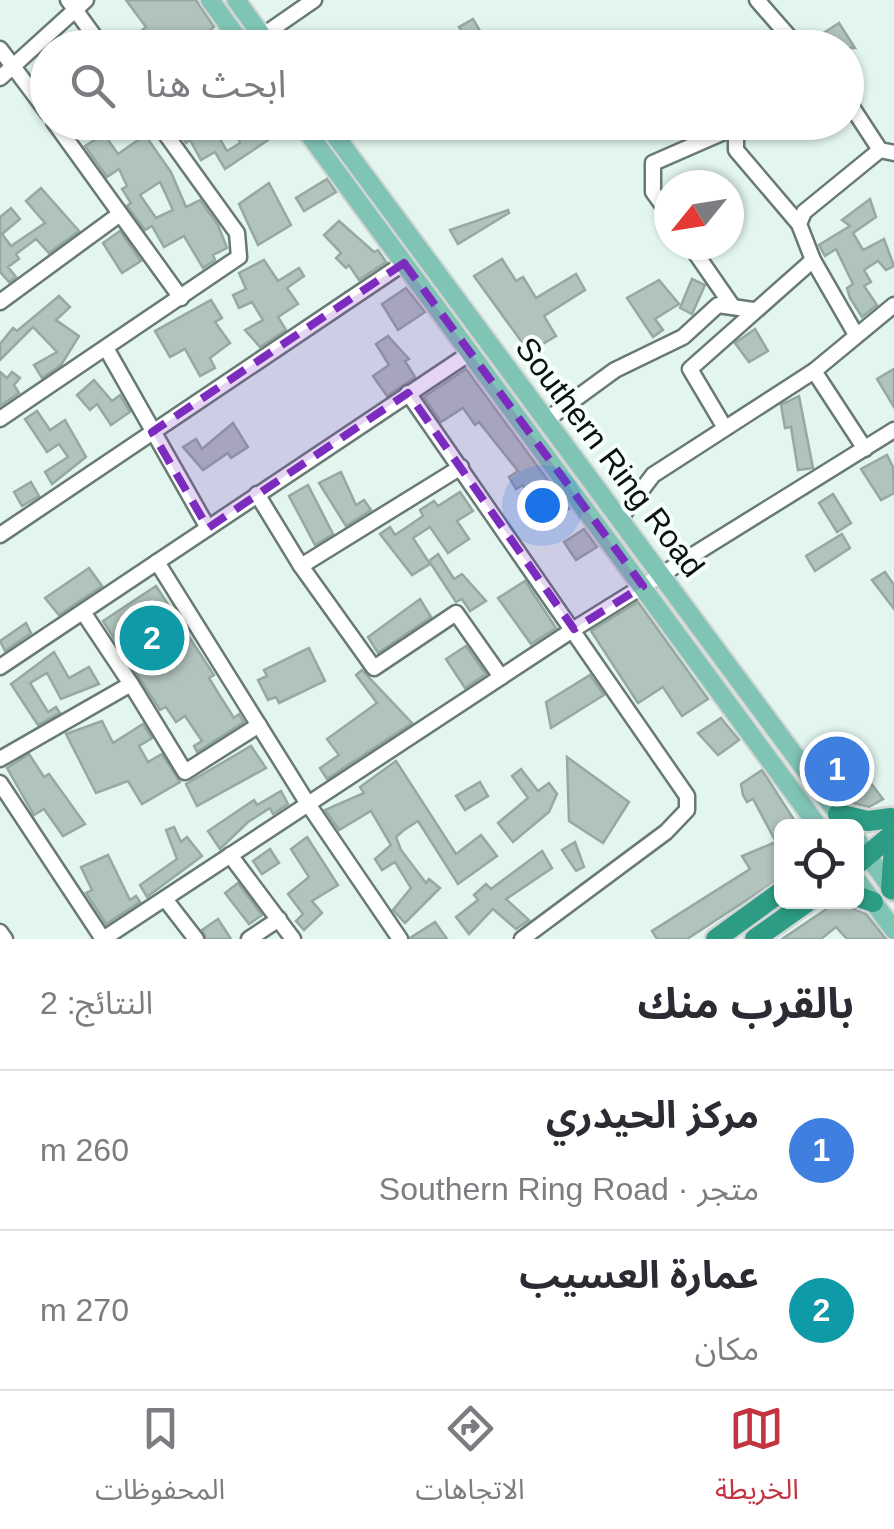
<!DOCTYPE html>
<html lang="ar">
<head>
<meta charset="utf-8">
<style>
  body { margin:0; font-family:Helvetica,"Noto Sans Arabic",sans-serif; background:#f7f7f7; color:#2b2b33; direction:rtl }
  .controls { position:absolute; right:30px; bottom:30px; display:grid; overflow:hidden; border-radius:15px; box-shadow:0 2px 8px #0004 }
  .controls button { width:90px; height:90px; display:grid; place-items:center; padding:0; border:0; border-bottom:2px solid #e1e1e2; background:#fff; color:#2b2b33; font:50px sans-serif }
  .compass { position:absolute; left:654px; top:170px; width:90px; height:90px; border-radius:50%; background:#fff; box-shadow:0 2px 8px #0004; rotate:240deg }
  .you { position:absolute; left:542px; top:505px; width:35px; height:35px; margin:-25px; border:8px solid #fff; border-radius:50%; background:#1a73e8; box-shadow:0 0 0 15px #1a73e833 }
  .badge { display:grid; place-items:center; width:65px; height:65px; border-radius:50%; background:#c43440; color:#fff; font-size:32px; font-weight:700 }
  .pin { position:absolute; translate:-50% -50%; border:5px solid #fff; box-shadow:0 2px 10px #0006 }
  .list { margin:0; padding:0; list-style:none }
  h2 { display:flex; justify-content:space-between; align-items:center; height:130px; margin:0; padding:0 40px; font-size:42px }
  h2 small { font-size:32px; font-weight:400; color:#7c7c81 }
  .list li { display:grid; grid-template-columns:65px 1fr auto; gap:30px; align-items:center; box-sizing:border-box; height:160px; padding:0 40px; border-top:2px solid #e1e1e2 }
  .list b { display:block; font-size:38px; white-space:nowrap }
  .list p { margin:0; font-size:32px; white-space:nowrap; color:#7c7c81 }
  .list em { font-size:32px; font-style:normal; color:#7c7c81 }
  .icon { flex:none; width:55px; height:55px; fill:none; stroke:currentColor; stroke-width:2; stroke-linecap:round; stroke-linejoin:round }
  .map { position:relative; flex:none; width:894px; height:939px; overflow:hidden; direction:ltr }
  .search { position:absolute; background:#fff; box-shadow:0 2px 8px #0004; left:30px; right:30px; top:30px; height:110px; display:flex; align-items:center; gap:25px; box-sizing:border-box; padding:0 35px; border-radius:55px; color:#7c7c81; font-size:38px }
  .sheet { height:450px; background:#fff }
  nav { display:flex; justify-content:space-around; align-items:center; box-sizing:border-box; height:140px; border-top:2px solid #e1e1e2; background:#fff; font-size:28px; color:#7c7c81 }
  nav a { display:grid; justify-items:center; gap:5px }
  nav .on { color:#c43440 }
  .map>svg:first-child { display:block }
  .building { fill:#b1c3bd; stroke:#96a8a2; stroke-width:2.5; fill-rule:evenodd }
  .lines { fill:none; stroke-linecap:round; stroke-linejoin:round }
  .minor-casing { stroke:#697a75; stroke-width:19 }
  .major-casing { stroke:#d3d4d4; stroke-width:22 }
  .highway-casing { stroke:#d3d4d4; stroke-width:25 }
  .minor { stroke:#fff; stroke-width:14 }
  .major { stroke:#80c4b5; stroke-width:18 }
  .highway { stroke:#2c9d84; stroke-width:20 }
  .marked { fill:#7b2cbf; fill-opacity:0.2; stroke:#7b2cbf; stroke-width:8; stroke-dasharray:20 12; stroke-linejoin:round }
  .labels { text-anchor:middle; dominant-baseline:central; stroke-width:8; stroke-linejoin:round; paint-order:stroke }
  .street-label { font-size:32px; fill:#0a110f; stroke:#f7fffc }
</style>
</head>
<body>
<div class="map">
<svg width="894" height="939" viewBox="0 0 894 939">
  <rect width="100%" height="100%" fill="#e2f5ef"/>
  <g class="building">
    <polygon points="126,0 196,0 214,27 208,32 212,38 194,48 184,33 170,43 164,34 135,48 130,40 146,27"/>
    <polygon points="473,19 490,48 472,48 459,27"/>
    <polygon points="839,23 855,48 822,48 816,38"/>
    <polygon points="184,122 210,122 227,151 240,143 232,122 283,122 286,128 225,169 215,152 201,160 190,140 186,143 176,127"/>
    <path d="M104 134 118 154 145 135 171 172 186 207 200 200 218 225 227 248 213 255 215 260 203 268 184 236 164 247 152 226 145 230 127 206 131 203 122 189 127 186 119 169 107 177 85 146ZM160 182 173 210 156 218 140 195Z"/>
    <polygon points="327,179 336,192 304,211 296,198"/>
    <polygon points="269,183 291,225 258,245 239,204"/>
    <polygon points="41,188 79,231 49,253 36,239 16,254 19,259 8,267 16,277 9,282 0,272 0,217 11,208 20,219 2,234 11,246 45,223 26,201"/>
    <polygon points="870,199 876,217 853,233 863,250 884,239 894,266 886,270 878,261 864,270 871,282 864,286 877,305 862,317 850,298 847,288 853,284 836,249 825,256 819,245 850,226 842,220"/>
    <polygon points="508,210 509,213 458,244 450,230"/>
    <polygon points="339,221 374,252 378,250 386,262 359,280 349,265 346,268 336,258 341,253 324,235"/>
    <polygon points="120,231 141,261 122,273 103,243"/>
    <polygon points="502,259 516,281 523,277 536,298 576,274 585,290 544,316 556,336 529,352 474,276"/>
    <polygon points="264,260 278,281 299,268 304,276 287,288 298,304 278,317 286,330 260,347 245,330 263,320 252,302 239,308 233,295 246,289 239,273"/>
    <polygon points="692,279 705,285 692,314 680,308"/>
    <polygon points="659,280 679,304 655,319 663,330 653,337 627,298"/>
    <polygon points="406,288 425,312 398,330 382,304"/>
    <polygon points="59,296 70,307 56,320 79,336 61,365 42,378 34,365 57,352 33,327 0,360 0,344 13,328 17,331"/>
    <polygon points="211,300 222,318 215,322 230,343 210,358 215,368 200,376 185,349 170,357 155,331"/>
    <polygon points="755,329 768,351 749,362 735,343"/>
    <polygon points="388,336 409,359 405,361 415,377 387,396 373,376 389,365 376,344"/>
    <polygon points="466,369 569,509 544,525 523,485 516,489 509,477 518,471 479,422 475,425 463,408 441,422 424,397"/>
    <polygon points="894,369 894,407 877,379"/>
    <polygon points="0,372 7,378 12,372 20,378 14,385 19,393 0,406"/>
    <polygon points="94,380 112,401 120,395 130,412 111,425 97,404 90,410 77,395"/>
    <polygon points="799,396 813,468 798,470 791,427 785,428 781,405"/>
    <polygon points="37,411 50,430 65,420 86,457 52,484 45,472 68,457 59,444 47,452 25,419"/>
    <polygon points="233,423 248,447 231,458 228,453 203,470 183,447 196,439 202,449"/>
    <polygon points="887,455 893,467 894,493 881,500 861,469"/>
    <polygon points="341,472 356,505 364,500 371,510 346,526 319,483"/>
    <polygon points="31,482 39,496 22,506 14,492"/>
    <polygon points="308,485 333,534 315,545 289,496"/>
    <polygon points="460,492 473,511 457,521 469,539 448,553 430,527 413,538 430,564 412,575 380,534 390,527 395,535 423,516 420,510 434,501 438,506"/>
    <polygon points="833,494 851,523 837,532 819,503"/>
    <polygon points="584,529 597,547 576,560 564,542"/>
    <polygon points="842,534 850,548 815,571 806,556"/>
    <polygon points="438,554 454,579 462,574 486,601 470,611 462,599 456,602 429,561"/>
    <polygon points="89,568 102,586 59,615 45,598"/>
    <polygon points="885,572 894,585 894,609 872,580"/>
    <polygon points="525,581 556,628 531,644 498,598"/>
    <polygon points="156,586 214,675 209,678 220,696 234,718 239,714 244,722 197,752 194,746 202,741 185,716 176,722 166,707 160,710 103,621"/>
    <polygon points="420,599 431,617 378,653 368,637"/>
    <polygon points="638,602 708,699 682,716 663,687 638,703 591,631"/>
    <polygon points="26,623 31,633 5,651 0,641"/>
    <polygon points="466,646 486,674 465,688 446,659"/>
    <polygon points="309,648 325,681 279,703 276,697 268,700 258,680 267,676 264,670"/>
    <polygon points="54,652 69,678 89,667 99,684 61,699 47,673 30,683 48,712 56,707 60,713 38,725 11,684"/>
    <polygon points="362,670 412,723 327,779 320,768 339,755 327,739 377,703 356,675"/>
    <polygon points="590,675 604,695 551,728 546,702"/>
    <polygon points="721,718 739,740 718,755 698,733"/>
    <polygon points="102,721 113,743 143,724 152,738 139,746 148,762 162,754 180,782 142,804 128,781 96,793 66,734"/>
    <polygon points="251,746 266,768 197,806 186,784"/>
    <polygon points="29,754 44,777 49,774 85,824 63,836 44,809 34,815 7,768"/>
    <polygon points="567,757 629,802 603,843 569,821"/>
    <polygon points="396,761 456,854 481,835 497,856 458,884 418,821 404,830 396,837 401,850 426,883 429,879 440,888 405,923 393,910 411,888 395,862 382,870 375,859 391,845 371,811 339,830 325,810 364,793 360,787"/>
    <polygon points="521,769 538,791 549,783 557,794 549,812 513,842 498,823 528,798 512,776"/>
    <polygon points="762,770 798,826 782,826 782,877 687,939 657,939 652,931 750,869 742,856 776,842 753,799 747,802 743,795 741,784"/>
    <polygon points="844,774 870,782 883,799 869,807 853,803 837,779"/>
    <polygon points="480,782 488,796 465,810 456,796"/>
    <polygon points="281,791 288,804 273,814 270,808 248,822 220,849 208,831 254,800 257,805"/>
    <polygon points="174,827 181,842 187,837 202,856 147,897 140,885 177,859 166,830"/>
    <polygon points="307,837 338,885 312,901 322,913 304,930 296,921 303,914 288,894 309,877 291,849"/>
    <polygon points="575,842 584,867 576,871 562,850"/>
    <polygon points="270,849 279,863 262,874 253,861"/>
    <polygon points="542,851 552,868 506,899 529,920 516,929 493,909 469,934 456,917 478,900 474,895 486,884 491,889"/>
    <polygon points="108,855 130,900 136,896 140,902 106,924 86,893 92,890 81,867"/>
    <polygon points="238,883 262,915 249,924 225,893"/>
    <polygon points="837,902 866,914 886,939 847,939 836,927 821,939 782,939"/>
    <polygon points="218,919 231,939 206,939 202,930"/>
    <polygon points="435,922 447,939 411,939 410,938"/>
  </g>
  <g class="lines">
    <defs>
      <g id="minor">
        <polyline points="68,0 103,48"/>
        <polyline points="757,0 799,48"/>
        <polyline points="262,36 314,0"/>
        <polyline points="0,49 48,113"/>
        <polyline points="0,78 86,0"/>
        <polyline points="846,98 880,150 894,153"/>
        <polyline points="54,122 181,298"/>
        <polyline points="736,124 736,150 799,224"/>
        <polyline points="669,214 653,192 653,163 733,128"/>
        <polyline points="690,245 733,307"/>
        <polyline points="0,302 120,214"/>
        <polyline points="855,333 813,260 799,224 804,212 880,150"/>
        <polyline points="106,348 208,528"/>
        <polyline points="814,371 865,449"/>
        <polyline points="408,393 687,796 687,810 666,832 522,939"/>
        <polyline points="0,419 239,257 237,233 157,122"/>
        <polyline points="545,421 615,370 683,337 718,305 753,310"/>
        <polyline points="725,428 690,369 813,260"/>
        <polyline points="257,494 301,566 461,467"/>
        <polyline points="619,520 653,475 814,371 894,305"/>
        <polyline points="0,535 404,263"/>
        <polyline points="157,562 308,804 400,939"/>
        <polyline points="301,566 374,668 456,613 501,677"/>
        <polyline points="83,612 131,684"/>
        <polyline points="0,667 470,353"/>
        <polyline points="0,759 131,684 185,772 259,725"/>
        <polyline points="0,783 103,939"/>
        <polyline points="230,855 293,939"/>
        <polyline points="165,899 196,939"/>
        <polyline points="0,932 5,939"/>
        <polyline points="103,939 574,629 894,430"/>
        <polyline points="249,939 279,919"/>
      </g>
      <g id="major">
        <polyline points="210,0 245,48"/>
        <polyline points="236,0 271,48"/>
        <polyline points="300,122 818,826"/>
        <polyline points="325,122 847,826"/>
        <polyline points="856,839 894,892"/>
        <polyline points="856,879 894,930"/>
      </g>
      <g id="highway">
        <polyline points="838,814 868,821 891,818"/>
        <polyline points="856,865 894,833"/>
        <polyline points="891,889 894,846"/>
        <polyline points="856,896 873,902"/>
        <polyline points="716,939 782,891"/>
        <polyline points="755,939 807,902"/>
      </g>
    </defs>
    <use href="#minor" class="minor-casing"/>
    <use href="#major" class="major-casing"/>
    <use href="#highway" class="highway-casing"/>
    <use href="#minor" class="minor"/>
    <use href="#major" class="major"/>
    <use href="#highway" class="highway"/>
  </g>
  <path class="marked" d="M404 263 643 586 574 629 408 393 208 528 152 432Z"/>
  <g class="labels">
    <g class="street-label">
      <text transform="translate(610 457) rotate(53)">Southern Ring Road</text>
    </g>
  </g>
</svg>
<div class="controls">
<button><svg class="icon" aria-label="locate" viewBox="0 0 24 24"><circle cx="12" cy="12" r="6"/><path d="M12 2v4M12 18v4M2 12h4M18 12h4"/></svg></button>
</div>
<svg class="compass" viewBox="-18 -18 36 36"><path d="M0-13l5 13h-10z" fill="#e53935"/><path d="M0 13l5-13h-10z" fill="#7c7c81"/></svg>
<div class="you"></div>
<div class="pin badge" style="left:837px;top:769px;background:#3f7fe0">1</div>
<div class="pin badge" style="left:152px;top:638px;background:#0f9aa8">2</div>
<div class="search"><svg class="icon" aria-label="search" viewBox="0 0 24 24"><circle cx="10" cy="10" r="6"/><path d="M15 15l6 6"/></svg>ابحث هنا</div>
</div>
<section class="sheet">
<h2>بالقرب منك<small>النتائج: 2</small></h2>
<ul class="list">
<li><span class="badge" style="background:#3f7fe0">1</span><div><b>مركز الحيدري</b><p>متجر · Southern Ring Road</p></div><em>260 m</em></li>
<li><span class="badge" style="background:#0f9aa8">2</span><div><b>عمارة العسيب</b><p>مكان</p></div><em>270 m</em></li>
</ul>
</section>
<nav>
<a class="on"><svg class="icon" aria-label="map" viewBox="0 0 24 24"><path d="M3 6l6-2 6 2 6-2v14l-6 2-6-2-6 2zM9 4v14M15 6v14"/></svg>الخريطة</a>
<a><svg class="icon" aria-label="directions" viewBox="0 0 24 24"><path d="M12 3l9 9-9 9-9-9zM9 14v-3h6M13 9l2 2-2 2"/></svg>الاتجاهات</a>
<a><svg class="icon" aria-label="saved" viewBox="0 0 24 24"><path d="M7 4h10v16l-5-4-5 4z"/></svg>المحفوظات</a>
</nav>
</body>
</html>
